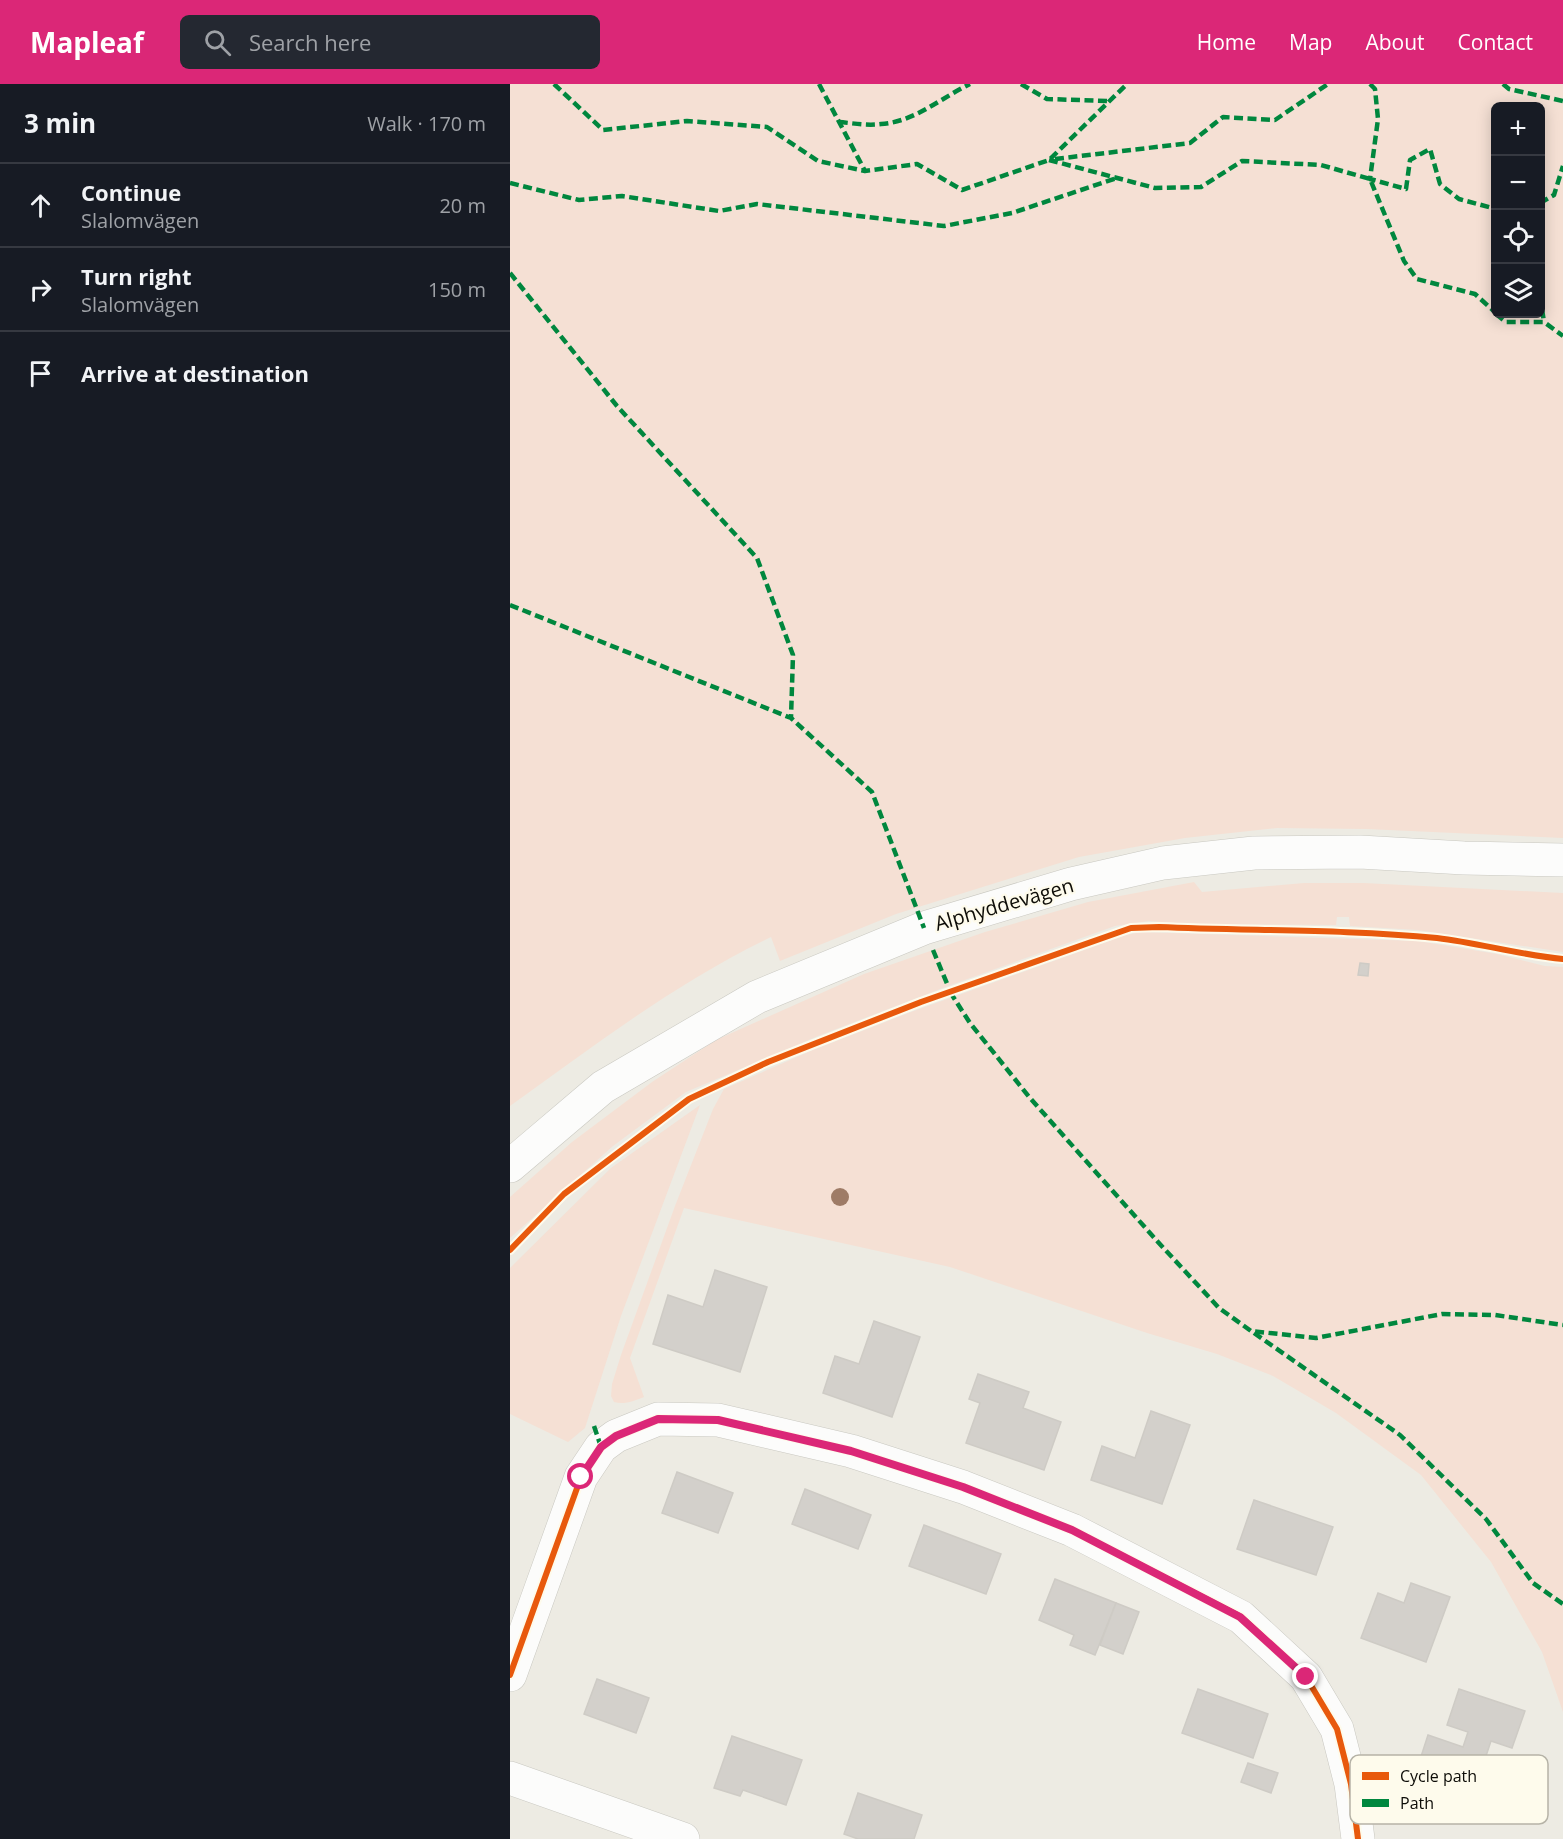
<!DOCTYPE html>
<html lang="en">
<head>
<meta charset="utf-8">
<style>
  body { margin:0; font-family:"Open Sans",sans-serif; background:#242831; color:#f1f3f6 }
  .controls { position:absolute; right:18px; top:18px; display:grid; overflow:hidden; border-radius:9px; box-shadow:0 3px 15px #0003 }
  .controls button { width:54px; height:54px; display:grid; place-items:center; padding:0; border:0; border-bottom:2px solid #363941; background:#171b24; color:#f1f3f6; font:30px sans-serif }
  .stop { position:absolute; width:18px; height:18px; margin:-14px; border:4px solid #db2777; border-radius:50%; background:#fff }
  .stop.end { background:#db2777; border-color:#fff; box-shadow:0 2px 6px #0008 }
  .list { margin:0; padding:0; list-style:none }
  h2 { display:flex; justify-content:space-between; align-items:center; height:78px; margin:0; padding:0 24px; font-size:26px }
  h2 small { font-size:20px; font-weight:400; color:#9ea1a6 }
  .list li { display:grid; grid-template-columns:39px 1fr auto; gap:18px; align-items:center; box-sizing:border-box; height:84px; padding:0 24px; border-top:2px solid #363941 }
  .list b { display:block; font-size:22px; white-space:nowrap }
  .list p { margin:0; font-size:20px; white-space:nowrap; color:#9ea1a6 }
  .list em { font-size:20px; font-style:normal; color:#9ea1a6 }
  .icon { flex:none; width:33px; height:33px; fill:none; stroke:currentColor; stroke-width:2; stroke-linecap:round; stroke-linejoin:round }
  .map { position:relative; flex:none; width:1053px; height:1755px; overflow:hidden }
  header { display:flex; align-items:center; gap:36px; box-sizing:border-box; height:84px; padding:0 30px; background:#db2777; color:#fff }
  header strong { font-size:28px }
  nav { display:flex; gap:33px; margin-inline-start:auto; font-size:21px }
  .search { width:420px; height:54px; background:#242831; display:flex; align-items:center; gap:15px; box-sizing:border-box; padding:0 21px; border-radius:9px; color:#9ea1a6; font-size:22px }
  main { display:flex }
  aside { flex:1; background:#171b24 }
  .map>svg:first-child { display:block }
  .green { fill:#f5e0d4; fill-rule:evenodd }
  .building { fill:#d3d0cb; stroke:#cecbc5; stroke-width:1.5 }
  .lines { fill:none; stroke-linecap:round; stroke-linejoin:round }
  .minor-casing { stroke:#c9c8c1; stroke-width:34 }
  .minor { stroke:#fcfcfb; stroke-width:33 }
  .quiet { stroke:#00873e; stroke-width:4.5; stroke-dasharray:9 4.5; stroke-linecap:butt }
  .cycleway-casing { stroke:#fefbec; stroke-width:10 }
  .cycleway { stroke:#e8590c; stroke-width:6 }
  .tree { fill:#9e7b66 }
  .route { stroke:#db2777; stroke-width:8 }
  .labels { text-anchor:middle; dominant-baseline:central; stroke-width:4.5; stroke-linejoin:round; paint-order:stroke }
  .street-label { font-size:20px; fill:#0d0c07; stroke:#fefbec }
  .key { fill:#fefbec; stroke:#b6b3a7; stroke-width:1.5 }
  .key-label { font-size:16px; fill:#0d0c07 }
</style>
</head>
<body>
<header>
<strong>Mapleaf</strong>
<div class="search"><svg class="icon" aria-label="search" viewBox="0 0 24 24"><circle cx="10" cy="10" r="6"/><path d="M15 15l6 6"/></svg>Search here</div>
<nav><a>Home</a><a>Map</a><a>About</a><a>Contact</a></nav>
</header>
<main>
<aside>
<h2>3 min<small>Walk · 170 m</small></h2>
<ul class="list">
<li><svg class="icon" aria-label="ahead" viewBox="0 0 24 24"><path d="M12 20V5M6 11l6-6 6 6"/></svg><div><b>Continue</b><p>Slalomvägen</p></div><em>20 m</em></li>
<li><svg class="icon" aria-label="right" viewBox="0 0 24 24"><path d="M7 20v-9h11M14 6l5 5-5 5"/></svg><div><b>Turn right</b><p>Slalomvägen</p></div><em>150 m</em></li>
<li><svg class="icon" aria-label="arrive" viewBox="0 0 24 24"><path d="M6 21V4h12l-3 4 3 4H6"/></svg><div><b>Arrive at destination</b></div></li>
</ul>
</aside>
<div class="map">
<svg width="1053" height="1755" viewBox="0 0 1053 1755">
  <rect width="100%" height="100%" fill="#edebe3"/>
  <g class="green">
    <path d="M0 0H1053V754L856 745 767 744 675 754 569 773 386 830 270 877 261 853C167 898 85 961 0 1022ZM986 22H1030V230H986Z"/>
    <polygon points="684,798 692,808 794,799 854,799 1053,809 1053,868 908,846 840,842 839,833 827,833 826,841 679,840 639,837 605,842 438,902 308,952 176,1008 103,1062 0,1154 0,1113 62,1058 142,998 206,956 354,890 475,848 578,818"/>
    <path d="M631 848 908 857 987 870 1035 882 1053 883V1628L1032 1568 981 1478 911 1391 826 1329 763 1292 707 1270 637 1249 440 1183 174 1124 120 1274 134 1313C123 1317 115 1321 104 1318L101 1312 102 1300 111 1271 165 1122 203 1025 214 1005 303 966 401 928 616 851Z"/>
    <polygon points="190,1021 111,1232 75,1344 58,1358 0,1330 0,1184 101,1084"/>
  </g>
  <g class="building">
    <polygon points="850,879 859,880 858,892 848,891"/>
    <polygon points="205,1186 257,1203 230,1288 143,1260 158,1211 193,1223"/>
    <polygon points="364,1237 410,1253 382,1333 313,1309 325,1272 349,1280"/>
    <polygon points="468,1290 519,1308 513,1324 551,1338 534,1386 456,1359 470,1319 459,1315"/>
    <polygon points="641,1327 680,1341 652,1420 581,1396 592,1362 625,1374"/>
    <polygon points="167,1388 223,1409 208,1449 152,1429"/>
    <polygon points="295,1405 361,1431 348,1465 282,1440"/>
    <polygon points="744,1416 823,1443 806,1491 727,1465"/>
    <polygon points="414,1441 491,1470 476,1510 399,1482"/>
    <polygon points="545,1495 606,1519 585,1571 560,1561 564,1551 529,1536"/>
    <polygon points="901,1499 940,1513 916,1578 851,1554 868,1509 894,1519"/>
    <polygon points="606,1519 629,1528 613,1570 590,1561"/>
    <polygon points="87,1595 139,1614 126,1649 74,1630"/>
    <polygon points="688,1605 758,1630 743,1674 672,1649"/>
    <polygon points="949,1605 1015,1627 1002,1664 981,1657 964,1708 906,1688 918,1651 953,1663 958,1648 937,1641"/>
    <polygon points="222,1652 292,1676 276,1721 233,1706 230,1712 204,1704"/>
    <polygon points="738,1679 768,1689 761,1709 731,1698"/>
    <polygon points="348,1709 412,1731 404,1755 348,1755 334,1750"/>
  </g>
  <g class="lines">
    <defs>
      <g id="minor">
        <polyline points="0,1082 93,1003 247,913 414,844 561,800 653,779 744,769 850,768 954,774 1053,776"/>
        <polyline points="0,1591 71,1393 91,1363 106,1352 148,1335 208,1336 341,1367 453,1403 562,1446 731,1533 796,1593 827,1645 841,1700 848,1755"/>
        <polyline points="0,1694 173,1755"/>
      </g>
    </defs>
    <use href="#minor" class="minor-casing"/>
    <use href="#minor" class="minor"/>
    <g class="quiet">
      <polyline points="44,0 93,46 177,37 257,43 308,77 355,87"/>
      <polyline points="309,0 355,87 407,80 452,106 539,76 617,0"/>
      <polyline points="511,0 537,15 599,17"/>
      <polyline points="860,0 865,5 868,35 860,95 896,105 900,76 920,65 930,100 949,115 986,125"/>
      <polyline points="993,0 999,5 1053,17"/>
      <path d="M329 38C342 39 357 42 371 40 404 38 431 14 460 0"/>
      <polyline points="545,75 680,59 713,33 765,36 818,0"/>
      <polyline points="539,76 645,104 691,103 732,77 811,81 860,95 894,177 907,195 965,210 986,229"/>
      <polyline points="0,99 69,116 112,112 209,127 247,120 434,142 502,129 607,94"/>
      <polyline points="1030,119 1044,111 1053,82"/>
      <polyline points="0,189 107,322 247,474 283,571 281,634"/>
      <polyline points="1030,212 1034,238"/>
      <polyline points="986,230 996,238 1034,238 1053,252"/>
      <polyline points="0,521 281,634 362,708 414,844"/>
      <polyline points="423,866 438,902"/>
      <polyline points="440,908 460,939 520,1014 648,1158 709,1224 741,1247 806,1254 932,1230 985,1231 1053,1241"/>
      <polyline points="744,1249 890,1351 976,1435 1023,1499 1053,1520"/>
      <polyline points="84,1342 91,1363"/>
    </g>
    <defs>
      <g id="cycleway">
        <path d="M0 1166 54 1110 179 1015 258 978 411 918 621 844 649 843C742 847 835 845 927 854 969 859 1010 871 1053 875"/>
        <polyline points="0,1591 71,1393 91,1363 106,1352 148,1335 208,1336 341,1367 453,1403 562,1446 731,1533 796,1593 827,1645 841,1700 848,1755"/>
      </g>
    </defs>
    <use href="#cycleway" class="cycleway-casing"/>
    <use href="#cycleway" class="cycleway"/>
  </g>
  <circle class="tree" cx="330" cy="1113" r="9"/>
  <g class="lines">
    <polyline class="route" points="71,1393 91,1363 106,1352 148,1335 208,1336 341,1367 453,1403 562,1446 730,1533 796,1593"/>
  </g>
  <g class="labels">
    <g class="street-label">
      <text transform="translate(494 820) rotate(-16)">Alphyddevägen</text>
    </g>
  </g>
  <rect x="840" y="1671" width="198" height="69" rx="9" class="key"/>
  <rect x="852" y="1688" width="27" height="8" fill="#e8590c"/>
  <rect x="852" y="1715" width="27" height="8" fill="#00873e"/>
  <g class="key-label">
    <text x="890" y="1698">Cycle path</text>
    <text x="890" y="1725">Path</text>
  </g>
</svg>
<div class="controls">
<button>+</button>
<button>−</button>
<button><svg class="icon" aria-label="locate" viewBox="0 0 24 24"><circle cx="12" cy="12" r="6"/><path d="M12 2v4M12 18v4M2 12h4M18 12h4"/></svg></button>
<button><svg class="icon" aria-label="layers" viewBox="0 0 24 24"><path d="M12 4l9 5-9 5-9-5zM3 14l9 5 9-5"/></svg></button>
</div>
<div class="stop" style="left:71px;top:1393px"></div>
<div class="stop end" style="left:796px;top:1593px"></div>
</div>
</main>
</body>
</html>
